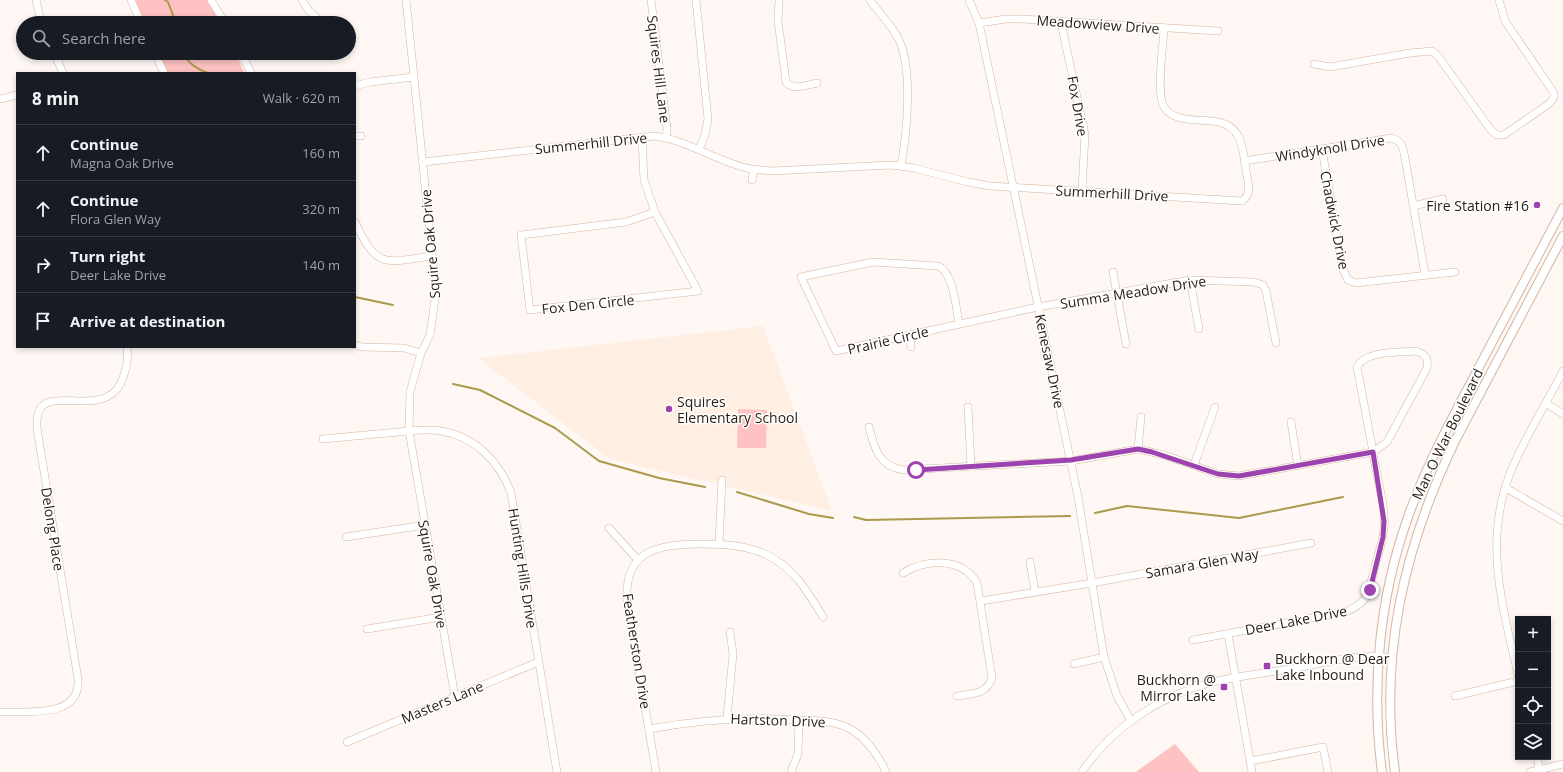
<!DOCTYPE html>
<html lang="en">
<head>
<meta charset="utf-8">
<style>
  body { margin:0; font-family:"Open Sans",sans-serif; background:#242831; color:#f1f3f6 }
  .controls { position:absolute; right:12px; bottom:12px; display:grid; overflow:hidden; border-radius:0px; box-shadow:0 2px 6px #0003 }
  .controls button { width:36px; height:36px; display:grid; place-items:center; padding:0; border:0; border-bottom:1px solid #363941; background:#171b24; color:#f1f3f6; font:20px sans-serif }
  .stop { position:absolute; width:12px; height:12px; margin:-9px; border:3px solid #9c43af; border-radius:50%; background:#fff }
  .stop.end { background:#9c43af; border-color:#fff; box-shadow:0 1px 4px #0008 }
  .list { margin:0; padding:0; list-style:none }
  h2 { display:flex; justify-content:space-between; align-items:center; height:52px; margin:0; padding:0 16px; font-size:17px }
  h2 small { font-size:13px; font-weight:400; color:#9ea1a6 }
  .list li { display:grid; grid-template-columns:26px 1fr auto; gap:12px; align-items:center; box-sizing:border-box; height:56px; padding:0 16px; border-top:1px solid #363941 }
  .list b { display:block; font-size:15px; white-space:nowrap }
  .list p { margin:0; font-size:13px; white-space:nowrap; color:#9ea1a6 }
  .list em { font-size:13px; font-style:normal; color:#9ea1a6 }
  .icon { flex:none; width:22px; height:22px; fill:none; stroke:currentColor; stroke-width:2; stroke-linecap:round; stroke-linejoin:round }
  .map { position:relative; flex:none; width:1563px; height:772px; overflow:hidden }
  .search { position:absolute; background:#171b24; box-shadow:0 2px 6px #0003; left:16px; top:16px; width:340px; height:44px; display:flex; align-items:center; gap:10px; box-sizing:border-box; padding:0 14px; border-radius:22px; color:#9ea1a6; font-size:15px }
  .panel { position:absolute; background:#171b24; box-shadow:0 2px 6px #0003; left:16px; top:72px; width:340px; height:276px; border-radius:0px }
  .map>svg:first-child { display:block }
  .built { fill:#ffefe3 }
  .green { fill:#fdc2c1 }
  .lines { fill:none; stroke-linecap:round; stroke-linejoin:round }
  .stream { stroke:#aa9a4c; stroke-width:2 }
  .minor-casing { stroke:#d5b69f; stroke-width:8 }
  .major-casing { stroke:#d5b69f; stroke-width:10 }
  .minor { stroke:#fff; stroke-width:7 }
  .major { stroke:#fff; stroke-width:8 }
  .route { stroke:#9c43af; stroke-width:5 }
  .poi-dot { fill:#9c43af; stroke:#fff; stroke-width:1.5 }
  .labels { text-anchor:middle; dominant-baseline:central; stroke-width:3; stroke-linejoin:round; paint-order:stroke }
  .street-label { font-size:14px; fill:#271c13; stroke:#fff }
  .poi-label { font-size:14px; fill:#271c13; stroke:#fff; text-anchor:end }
</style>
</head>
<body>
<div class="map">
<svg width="1563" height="772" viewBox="0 0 1563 772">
  <rect width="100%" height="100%" fill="#fef7f3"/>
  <polygon class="built" points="763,326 832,511 610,459 478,358"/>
  <g class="green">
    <polygon points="129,0 210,0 221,23 140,23"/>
    <polygon points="155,53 236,53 244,73 166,73"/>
    <polygon points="738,409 767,410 766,448 737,448"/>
    <polygon points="1175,744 1199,772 1136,772 1137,771"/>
  </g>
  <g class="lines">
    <g class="stream">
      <polyline points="165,0 168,2 176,23"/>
      <path d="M185 53C186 63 199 70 208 73"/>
      <polyline points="355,297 393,305"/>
      <polyline points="453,384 480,390 555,428 599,461 659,478 705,487"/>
      <polyline points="737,492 809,514 833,518"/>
      <polyline points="1095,513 1127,506 1239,518 1343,497"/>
      <polyline points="854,517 866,520 1070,516"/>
    </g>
    <defs>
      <g id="minor">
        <polyline points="36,0 41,23"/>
        <polyline points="131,0 141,23"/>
        <polyline points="211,0 225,23"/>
        <polyline points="302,0 309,11 316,17"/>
        <polyline points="406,0 436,292 430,335 421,353 410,392 409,431 455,697"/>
        <polyline points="651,0 667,128 666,138"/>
        <polyline points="696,0 708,119 705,135 699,149"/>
        <path d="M779 0 778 21 786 82C793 91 807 85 817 83"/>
        <path d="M870 0C879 13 892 25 899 40 913 69 907 134 901 166"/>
        <polyline points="969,0 979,23 1078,497 1104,657 1117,696 1131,721"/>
        <polyline points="979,23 1006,19 1022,19 1218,31"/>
        <polyline points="1061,23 1085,134 1082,191"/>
        <polyline points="54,53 63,73"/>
        <polyline points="155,53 164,73"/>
        <polyline points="241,53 251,73"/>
        <polyline points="1314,64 1330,67 1410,53 1432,51 1438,56 1491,130 1497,135 1504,135 1550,103 1554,97 1554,93 1505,21 1499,0"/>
        <polyline points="355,86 370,82 414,77"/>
        <polyline points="0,99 17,95"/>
        <polyline points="355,136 361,136"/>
        <polyline points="642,137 644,180 655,212"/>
        <polyline points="1322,149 1342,267 1348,280 1356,283 1455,272"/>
        <path d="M1244 161 1391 138C1402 140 1403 148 1405 158L1425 274"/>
        <path d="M423 162 654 136C689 140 716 162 751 169 758 170 765 170 772 171L891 165 914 168 968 182 990 186 1242 201C1251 195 1249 186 1247 176 1245 165 1244 151 1240 140 1227 106 1182 133 1164 107 1156 94 1163 46 1164 29"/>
        <polyline points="752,180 754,169"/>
        <polyline points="1413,206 1443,199"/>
        <polygon points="655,212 698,291 530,310 521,235 626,222"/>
        <path d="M355 222C377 269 384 263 431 256"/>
        <polyline points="1113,272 1126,344"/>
        <polyline points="1190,280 1199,329"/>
        <path d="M959 324C956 308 954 273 938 266L873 262 801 277 836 351 1038 307 1190 280 1254 282 1263 285 1266 291 1276 343"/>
        <polyline points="910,335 911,347"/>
        <polyline points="355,345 362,347 404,348 421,353"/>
        <path d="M1416 351C1426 354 1430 360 1426 370L1387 442 1373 452 1357 367C1366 350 1398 353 1416 351Z"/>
        <polyline points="1547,404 1563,414"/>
        <polyline points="968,407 971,466"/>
        <polyline points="1291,422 1298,466"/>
        <path d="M869 427C874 448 879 466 903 470L1071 461 1138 449 1164 455 1218 474 1239 476 1373 452C1376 476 1386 505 1384 528 1383 542 1378 554 1375 567 1368 591 1371 602 1345 612L1193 640"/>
        <path d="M323 439C344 437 366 435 387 433 405 432 423 428 441 431 474 436 500 462 511 493L557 772"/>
        <polyline points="1138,449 1141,417"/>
        <polyline points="1194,465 1215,407"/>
        <polyline points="1506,488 1563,521"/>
        <polyline points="609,528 638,560"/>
        <polyline points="346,537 425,525"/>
        <polyline points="719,544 722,480"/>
        <polyline points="1030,562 1035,591"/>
        <path d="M903 573C926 559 962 557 977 583L992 678C987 694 972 694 957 696"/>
        <polyline points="981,601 1092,583 1311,543"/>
        <polyline points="367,629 441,617"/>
        <polyline points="1228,634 1252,772"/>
        <polyline points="1074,664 1104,657"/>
        <path d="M1518 674C1502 605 1483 540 1511 471 1525 437 1546 404 1563 371"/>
        <polyline points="1455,696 1518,681"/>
        <path d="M0 712C26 711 81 719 78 679L39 441C38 434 36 426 37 419 41 379 101 422 121 383 126 371 129 360 127 347"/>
        <polyline points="727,718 733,654 730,632"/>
        <path d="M649 729C699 720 747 716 798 720 817 721 835 720 852 730 868 740 878 755 886 772"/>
        <polyline points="347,742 538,662"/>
        <polyline points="1537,757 1540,772"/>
        <polyline points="1251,761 1323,747 1328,772"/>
        <path d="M656 772 627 600C624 549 660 544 701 544 723 544 746 545 767 555 794 568 808 592 823 617"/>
        <polyline points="791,772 798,754 799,720"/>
        <path d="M1082 772C1111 728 1159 697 1209 683 1237 676 1267 673 1296 668 1328 662 1359 653 1392 658"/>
        <polyline points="1530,772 1563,764"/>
      </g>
      <g id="major">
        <path d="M1382 772C1371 688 1379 600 1407 520 1425 467 1452 419 1478 369 1506 315 1535 262 1563 208"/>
        <path d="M1395 772C1379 655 1404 547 1455 441L1563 236"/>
      </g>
    </defs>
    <use href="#minor" class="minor-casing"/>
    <use href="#major" class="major-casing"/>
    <use href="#minor" class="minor"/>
    <use href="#major" class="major"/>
  </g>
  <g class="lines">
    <polyline class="route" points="916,470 1071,460 1138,449 1152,452 1218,474 1239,476 1373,452 1384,521 1383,537 1370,590"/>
  </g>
  <g class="poi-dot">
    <circle cx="1537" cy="205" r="4"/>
    <circle cx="669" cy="409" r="4"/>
    <rect x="1263" y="662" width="8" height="8" rx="2"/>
    <rect x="1220" y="683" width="8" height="8" rx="2"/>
  </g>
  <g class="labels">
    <g class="street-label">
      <text transform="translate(1098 24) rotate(4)">Meadowview Drive</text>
      <text transform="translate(659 69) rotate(83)">Squires Hill Lane</text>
      <text transform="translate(1078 106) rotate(80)">Fox Drive</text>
      <text transform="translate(591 143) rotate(-6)">Summerhill Drive</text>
      <text transform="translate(1330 148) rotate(-9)">Windyknoll Drive</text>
      <text transform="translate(1112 193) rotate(3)">Summerhill Drive</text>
      <text transform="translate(1335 220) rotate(79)">Chadwick Drive</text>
      <text transform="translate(430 244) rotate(-95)">Squire Oak Drive</text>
      <text transform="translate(1133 292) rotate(-9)">Summa Meadow Drive</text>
      <text transform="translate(588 304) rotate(-6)">Fox Den Circle</text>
      <text transform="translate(888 340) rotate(-13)">Prairie Circle</text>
      <text transform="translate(1050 361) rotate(78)">Kenesaw Drive</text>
      <text transform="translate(1447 434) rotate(-64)">Man O War Boulevard</text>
      <text transform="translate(53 529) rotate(81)">Delong Place</text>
      <text transform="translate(1202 563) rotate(-10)">Samara Glen Way</text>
      <text transform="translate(523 568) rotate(81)">Hunting Hills Drive</text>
      <text transform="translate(433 574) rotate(80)">Squire Oak Drive</text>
      <text transform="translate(1296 620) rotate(-11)">Deer Lake Drive</text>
      <text transform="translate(637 651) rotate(81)">Featherston Drive</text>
      <text transform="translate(442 702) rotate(-23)">Masters Lane</text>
      <text transform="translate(778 720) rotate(2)">Hartston Drive</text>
    </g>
    <g class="poi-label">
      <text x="1529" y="205">Fire Station #16</text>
      <text x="677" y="401" text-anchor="start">Squires<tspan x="677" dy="16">Elementary School</tspan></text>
      <text x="1275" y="658" text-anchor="start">Buckhorn @ Dear<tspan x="1275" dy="16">Lake Inbound</tspan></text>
      <text x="1216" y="679">Buckhorn @<tspan x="1216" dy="16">Mirror Lake</tspan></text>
    </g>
  </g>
</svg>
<div class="controls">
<button>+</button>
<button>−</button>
<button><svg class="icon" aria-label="locate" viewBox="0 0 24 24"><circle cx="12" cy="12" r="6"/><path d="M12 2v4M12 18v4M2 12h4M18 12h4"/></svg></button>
<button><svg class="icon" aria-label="layers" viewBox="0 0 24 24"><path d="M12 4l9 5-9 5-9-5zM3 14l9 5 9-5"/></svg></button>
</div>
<div class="stop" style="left:916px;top:470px"></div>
<div class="stop end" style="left:1370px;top:590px"></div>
<div class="search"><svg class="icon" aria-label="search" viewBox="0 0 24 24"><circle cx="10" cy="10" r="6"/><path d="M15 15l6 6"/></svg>Search here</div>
<section class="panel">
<h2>8 min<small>Walk · 620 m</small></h2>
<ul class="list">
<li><svg class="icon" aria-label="ahead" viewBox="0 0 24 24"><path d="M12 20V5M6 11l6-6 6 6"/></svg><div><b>Continue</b><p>Magna Oak Drive</p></div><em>160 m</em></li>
<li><svg class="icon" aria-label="ahead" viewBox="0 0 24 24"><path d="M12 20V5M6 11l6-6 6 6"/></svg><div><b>Continue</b><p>Flora Glen Way</p></div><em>320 m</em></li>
<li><svg class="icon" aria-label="right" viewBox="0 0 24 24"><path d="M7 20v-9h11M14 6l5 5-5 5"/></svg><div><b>Turn right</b><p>Deer Lake Drive</p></div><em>140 m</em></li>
<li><svg class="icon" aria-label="arrive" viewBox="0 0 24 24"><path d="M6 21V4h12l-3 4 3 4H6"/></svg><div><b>Arrive at destination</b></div></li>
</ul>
</section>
</div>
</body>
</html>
